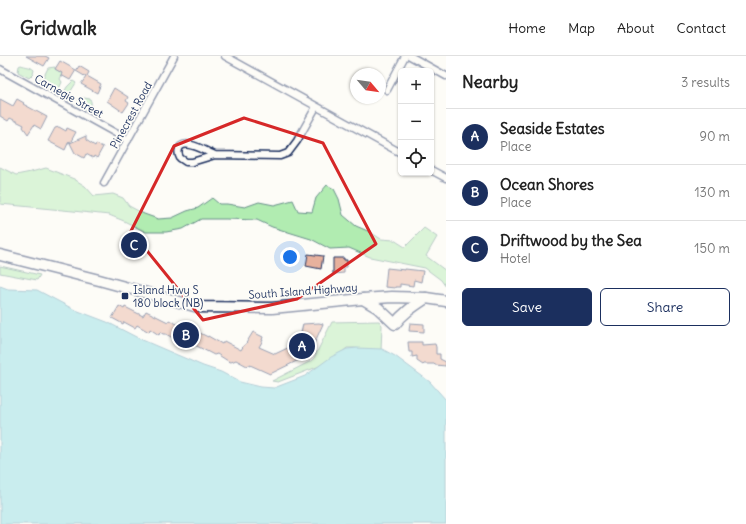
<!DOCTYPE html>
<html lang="en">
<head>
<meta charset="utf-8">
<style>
  body { margin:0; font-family:Delius,sans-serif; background:#f6f6f6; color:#222 }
  .controls { position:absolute; right:12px; top:12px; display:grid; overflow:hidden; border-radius:6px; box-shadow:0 1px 3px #0004 }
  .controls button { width:36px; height:36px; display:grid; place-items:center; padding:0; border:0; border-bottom:1px solid #e0e0e0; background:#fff; color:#222; font:20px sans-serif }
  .compass { position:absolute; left:350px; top:12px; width:36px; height:36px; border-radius:50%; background:#fff; box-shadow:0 1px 3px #0004; rotate:119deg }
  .you { position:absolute; left:290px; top:201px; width:14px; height:14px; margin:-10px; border:3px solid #fff; border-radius:50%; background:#1a73e8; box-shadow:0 0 0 6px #1a73e833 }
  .badge { display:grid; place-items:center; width:26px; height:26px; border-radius:50%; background:#1b2f5e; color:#fff; font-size:13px; font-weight:700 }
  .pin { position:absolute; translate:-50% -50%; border:2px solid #fff; box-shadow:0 1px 4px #0006 }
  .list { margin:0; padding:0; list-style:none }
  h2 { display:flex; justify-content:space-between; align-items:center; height:52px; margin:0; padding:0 16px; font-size:17px }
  h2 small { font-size:13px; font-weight:400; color:#767676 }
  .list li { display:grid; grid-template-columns:26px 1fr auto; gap:12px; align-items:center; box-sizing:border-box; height:56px; padding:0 16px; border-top:1px solid #e0e0e0 }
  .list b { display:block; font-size:15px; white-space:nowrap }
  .list p { margin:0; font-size:13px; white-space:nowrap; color:#767676 }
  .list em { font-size:13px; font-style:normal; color:#767676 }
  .actions { display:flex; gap:8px; padding:12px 16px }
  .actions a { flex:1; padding:9px 0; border:1px solid #1b2f5e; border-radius:6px; text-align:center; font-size:14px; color:#1b2f5e }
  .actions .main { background:#1b2f5e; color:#fff }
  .icon { flex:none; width:22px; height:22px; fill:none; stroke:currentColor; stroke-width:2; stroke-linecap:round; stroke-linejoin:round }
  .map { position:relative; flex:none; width:446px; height:468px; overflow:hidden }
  header { display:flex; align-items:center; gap:24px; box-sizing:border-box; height:56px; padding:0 20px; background:#fff; border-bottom:1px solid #e0e0e0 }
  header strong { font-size:19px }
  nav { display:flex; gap:22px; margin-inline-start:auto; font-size:14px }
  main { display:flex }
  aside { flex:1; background:#fff }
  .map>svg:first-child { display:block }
  .green { fill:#b1ecb1; stroke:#668e88 }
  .water { fill:#8adbe2; stroke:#5e96ad }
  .building { fill:#e7b19d; stroke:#1b2f5e }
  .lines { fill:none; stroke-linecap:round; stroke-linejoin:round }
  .minor-casing { stroke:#1b2f5e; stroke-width:9 }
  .primary-casing { stroke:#1b2f5e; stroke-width:13 }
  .minor { stroke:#fdfcf7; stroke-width:6 }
  .primary { stroke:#fdfcf7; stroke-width:10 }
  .marked { fill:none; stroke:#d62828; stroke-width:3; stroke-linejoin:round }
  .poi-dot { fill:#1b2f5e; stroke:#fdfcf7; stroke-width:1.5 }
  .labels { text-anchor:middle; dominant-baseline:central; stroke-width:3.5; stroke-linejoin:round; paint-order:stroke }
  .street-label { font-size:11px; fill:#1b2f5e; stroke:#fdfcf7 }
  .poi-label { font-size:11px; fill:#1b2f5e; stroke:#fdfcf7; text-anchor:start }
</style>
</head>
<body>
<header>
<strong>Gridwalk</strong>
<nav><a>Home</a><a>Map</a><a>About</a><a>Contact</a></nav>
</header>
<main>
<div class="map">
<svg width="446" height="468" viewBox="0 0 446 468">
  <rect width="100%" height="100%" fill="#fdfcf7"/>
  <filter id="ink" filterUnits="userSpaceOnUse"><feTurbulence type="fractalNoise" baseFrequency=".025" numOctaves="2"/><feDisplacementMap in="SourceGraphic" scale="8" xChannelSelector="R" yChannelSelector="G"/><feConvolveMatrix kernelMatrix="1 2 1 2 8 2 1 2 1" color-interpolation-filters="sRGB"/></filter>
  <g filter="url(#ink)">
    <g class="green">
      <path d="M21 9C26 11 30 10 34 14L33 18 29 22 18 16 19 10Z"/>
      <polygon points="55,11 55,13 62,17 61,19 62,19 60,23 62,26 57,37 38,27 40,23 43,22 48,12"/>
      <polygon points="73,25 76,27 69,38 72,40 70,45 62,40 67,31"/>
      <path d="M80 42H84L90 43C92 47 92 52 88 55L77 48Z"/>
      <polygon points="0,111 16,119 31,116 46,112 74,123 85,130 94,140 113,138 123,142 129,150 144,158 158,163 172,162 187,155 198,152 212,142 219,148 227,148 245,151 259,146 274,149 293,144 298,155 312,156 316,142 327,129 334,133 339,143 343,159 356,170 370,176 381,183 394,184 405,191 424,172 437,181 426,200 446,215 446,231 441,224 425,212 370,201 349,192 330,193 311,183 272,171 257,164 226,163 201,163 183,173 166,176 146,176 124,165 109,159 73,155 0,148"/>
      <polygon points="0,210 40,219 37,224 0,217"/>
      <polygon points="379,265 382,269 381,295 354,292 347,292 330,306 278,326 272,325 313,304 332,266"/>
    </g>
    <polygon class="water" points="0,230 8,233 37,234 73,253 107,266 140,283 203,310 221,316 240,326 261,331 274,332 305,320 331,301 347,293 357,292 382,293 395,300 430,326 446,344 446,468 0,468"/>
    <g class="building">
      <polygon points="26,0 45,0 49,2 44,10"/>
      <polygon points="60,5 76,14 70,24 61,19 62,17 55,13"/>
      <polygon points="79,10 89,16 87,20 101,28 97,37 81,28 86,21 76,15"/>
      <polygon points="114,32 128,41 126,45 129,47 123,56 107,45"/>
      <polygon points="0,43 13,50 17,43 24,47 23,48 47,61 41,73 34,69 28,78 23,71 24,69 10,62 8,65 0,60"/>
      <polygon points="59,71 66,75 67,72 76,76 70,87 86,80 86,84 95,90 96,88 103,91 97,102 94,100 93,102 86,98 84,102 75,97 69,85 65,94 48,85 55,72"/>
      <polygon points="308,198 323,200 321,213 306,210"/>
      <polygon points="333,202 344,202 344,204 347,204 347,211 344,211 344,217 333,218"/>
      <polygon points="387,212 405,214 405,213 423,215 421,226 414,224 413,230 400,228 400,231 395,231 395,232 385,231"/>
      <polygon points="119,250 124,253 125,251 143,260 146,255 168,266 169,264 179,269 184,266 199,275 198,276 208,281 208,280 222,288 224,285 241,294 244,289 245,289 253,276 263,281 262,284 263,284 259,291 275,298 296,288 300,281 303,268 319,267 323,268 309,299 270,318 250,309 250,310 248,309 247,310 236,304 231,306 228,305 217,298 214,299 191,287 189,290 184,281 181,285 178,283 176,284 166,278 163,278 160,276 159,279 150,273 149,276 137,269 135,272 124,266 123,268 112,262"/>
      <polygon points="410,267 424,268 424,276 409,275"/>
      <polygon points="408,286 422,286 422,289 435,288 436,291 436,298 440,298 440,303 446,306 446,310 435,309 434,308 424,308 423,309 417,305 417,300 412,301 412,296 409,296"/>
    </g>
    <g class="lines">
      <defs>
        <g id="minor">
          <polyline points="225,0 401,97"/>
          <polyline points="410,0 446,20"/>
          <polyline points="0,13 128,84"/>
          <polyline points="387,34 405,0"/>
          <path d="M215 99C207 96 189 84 181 90 177 94 178 98 180 102L186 106H192L215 99 280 100 288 97 297 85 316 51"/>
          <polyline points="431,114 446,122"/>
          <polyline points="104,127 174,0"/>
        </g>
        <g id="primary">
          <polyline points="0,199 99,224 198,251 272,252 363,243 392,241 426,242 446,245"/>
          <path d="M363 243 378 252 395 268C403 257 414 250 426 242"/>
        </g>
      </defs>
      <use href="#minor" class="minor-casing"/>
      <use href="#primary" class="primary-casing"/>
      <use href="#minor" class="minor"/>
      <use href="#primary" class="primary"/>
    </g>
  </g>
  <path d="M0 0H446V468H0ZM244 62 323 87 376 188 297 243 203 264 131 175 174 90Z" fill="#fdfcf7" fill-opacity=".55" fill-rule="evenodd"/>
  <path class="marked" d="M244 62 323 87 376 188 297 243 203 264 131 175 174 90Z"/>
  <rect class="poi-dot" x="121" y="236" width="8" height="8" rx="2"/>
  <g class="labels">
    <g class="street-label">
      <text transform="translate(69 40) rotate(29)">Carnegie Street</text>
      <text transform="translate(131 59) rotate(-61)">Pinecrest Road</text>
      <text transform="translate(303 235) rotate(-4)">South Island Highway</text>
    </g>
    <g class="poi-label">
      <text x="133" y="234">Island Hwy S<tspan x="133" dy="13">180 block (NB)</tspan></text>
    </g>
  </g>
</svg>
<div class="controls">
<button>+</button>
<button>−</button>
<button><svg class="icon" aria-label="locate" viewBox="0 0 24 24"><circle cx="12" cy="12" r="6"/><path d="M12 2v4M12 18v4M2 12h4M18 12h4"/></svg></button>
</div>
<svg class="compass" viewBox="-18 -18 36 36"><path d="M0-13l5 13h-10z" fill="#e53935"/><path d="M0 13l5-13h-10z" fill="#767676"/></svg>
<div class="you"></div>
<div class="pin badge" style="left:302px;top:290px">A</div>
<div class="pin badge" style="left:186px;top:279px">B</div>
<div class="pin badge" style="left:134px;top:189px">C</div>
</div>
<aside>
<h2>Nearby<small>3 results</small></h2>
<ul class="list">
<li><span class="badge">A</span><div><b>Seaside Estates</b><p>Place</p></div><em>90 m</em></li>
<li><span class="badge">B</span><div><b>Ocean Shores</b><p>Place</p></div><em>130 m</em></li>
<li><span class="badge">C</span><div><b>Driftwood by the Sea</b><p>Hotel</p></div><em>150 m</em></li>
</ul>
<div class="actions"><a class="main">Save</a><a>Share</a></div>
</aside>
</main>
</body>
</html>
